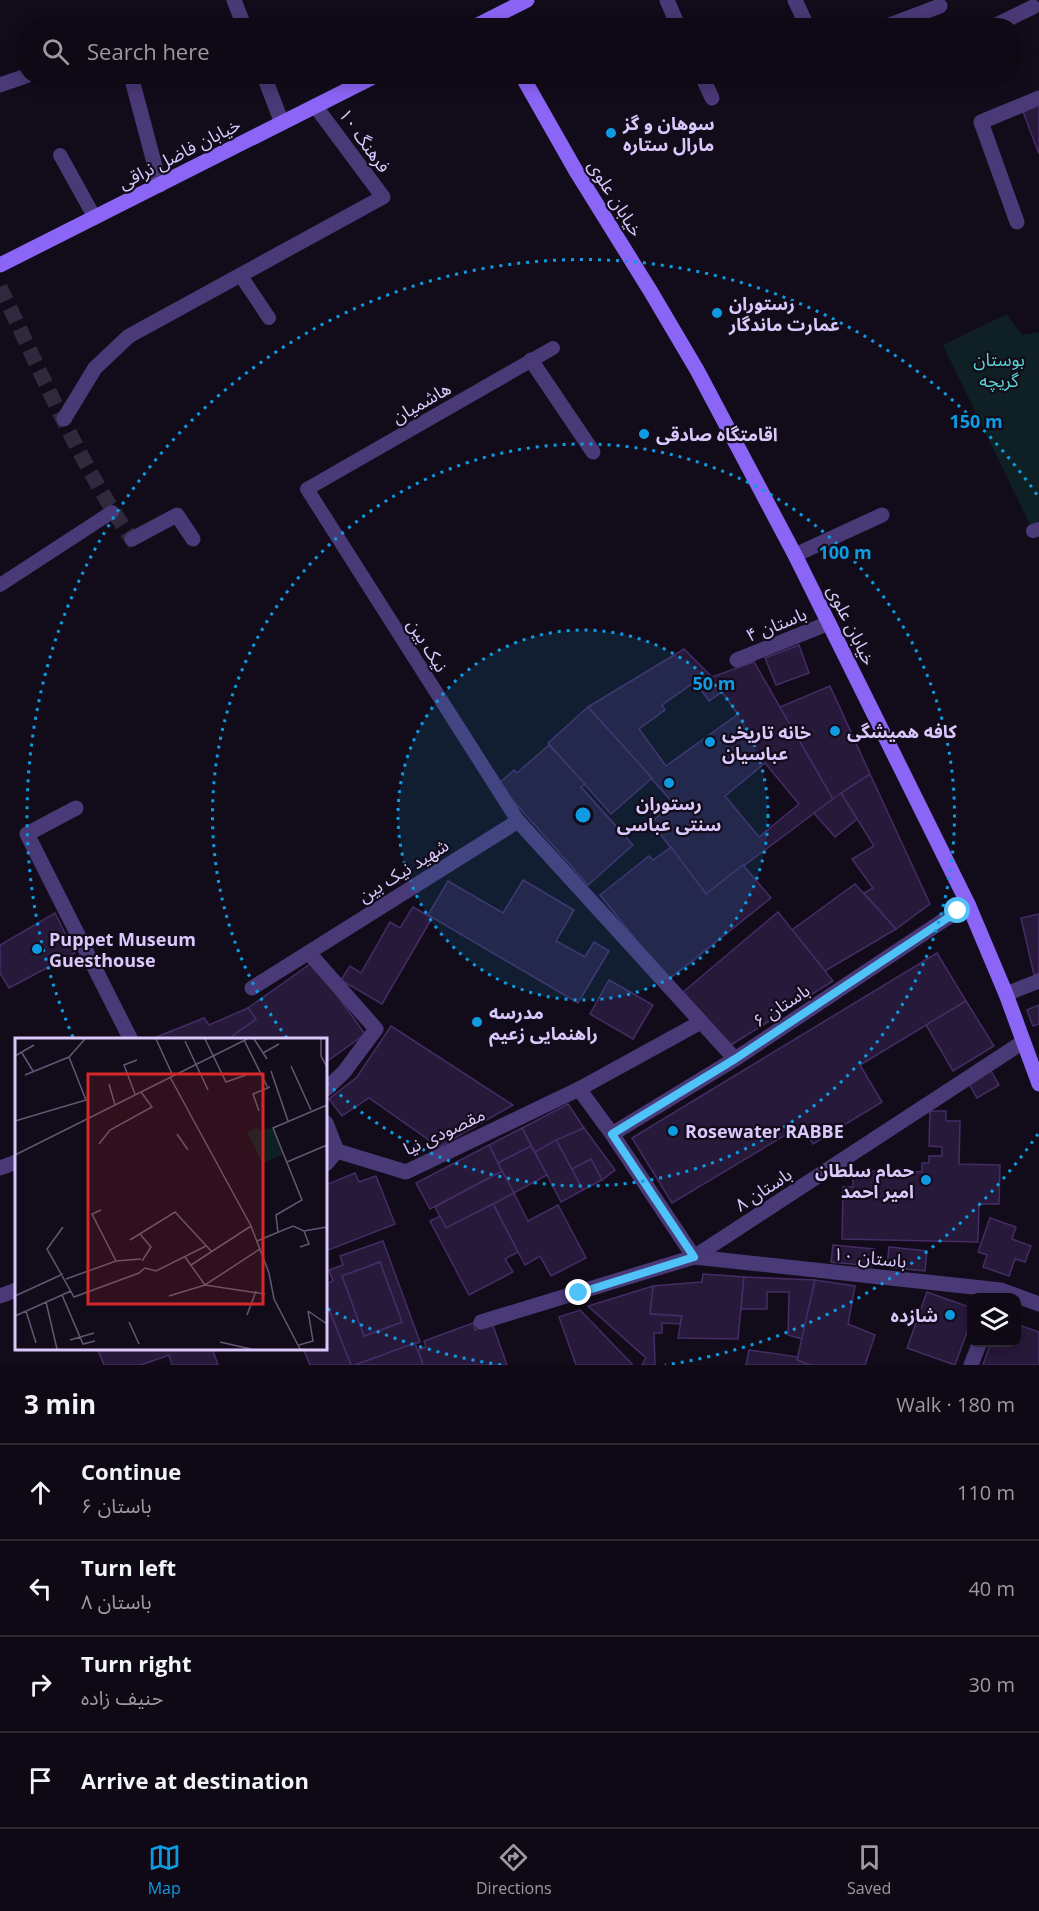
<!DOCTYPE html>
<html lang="en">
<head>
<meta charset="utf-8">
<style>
  body { margin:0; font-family:"Open Sans","Noto Sans Arabic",sans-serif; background:#1c1722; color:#f1f3f6 }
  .controls { position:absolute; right:18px; bottom:18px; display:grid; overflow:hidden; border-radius:12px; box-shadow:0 3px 15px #0003 }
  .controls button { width:54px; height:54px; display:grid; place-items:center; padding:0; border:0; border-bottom:2px solid #2e2a34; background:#0e0914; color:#f1f3f6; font:30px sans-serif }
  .stop { position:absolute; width:18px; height:18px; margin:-14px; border:4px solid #4fc3f7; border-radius:50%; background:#fff }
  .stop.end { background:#4fc3f7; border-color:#fff; box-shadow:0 2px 6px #0008 }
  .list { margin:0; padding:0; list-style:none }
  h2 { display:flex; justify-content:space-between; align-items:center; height:78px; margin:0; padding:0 24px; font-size:26px }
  h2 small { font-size:20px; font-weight:400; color:#9b9aa0 }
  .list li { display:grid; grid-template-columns:39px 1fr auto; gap:18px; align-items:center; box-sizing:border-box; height:96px; padding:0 24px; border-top:2px solid #2e2a34 }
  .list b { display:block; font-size:22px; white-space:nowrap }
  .list p { margin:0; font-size:20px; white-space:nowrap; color:#9b9aa0 }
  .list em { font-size:20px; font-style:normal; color:#9b9aa0 }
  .icon { flex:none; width:33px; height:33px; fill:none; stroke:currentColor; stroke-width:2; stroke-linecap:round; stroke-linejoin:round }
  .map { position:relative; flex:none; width:1039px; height:1365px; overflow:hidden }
  .search { position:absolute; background:#0e0914; box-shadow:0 3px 15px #0003; left:18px; right:18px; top:18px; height:66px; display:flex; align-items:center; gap:15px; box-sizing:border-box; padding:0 21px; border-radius:24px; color:#9b9aa0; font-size:22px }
  .sheet { height:462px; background:#0e0914 }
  nav { display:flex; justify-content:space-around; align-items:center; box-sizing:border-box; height:84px; border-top:2px solid #2e2a34; background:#0e0914; font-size:16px; color:#9b9aa0 }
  nav a { display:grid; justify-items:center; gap:3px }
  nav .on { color:#0e9be2 }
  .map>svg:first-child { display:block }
  .green { fill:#0f2024 }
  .building { fill:#27193a; stroke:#452c65; stroke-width:1.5; fill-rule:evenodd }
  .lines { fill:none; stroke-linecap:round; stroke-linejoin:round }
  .minor-tunnel { stroke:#30283c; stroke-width:15; stroke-dasharray:15 8; stroke-linecap:butt }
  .service { stroke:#4a3977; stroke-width:14 }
  .minor { stroke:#4a3977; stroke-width:15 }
  .secondary { stroke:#8b65f6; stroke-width:15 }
  .route { stroke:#4fc3f7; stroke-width:8 }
  .ring { fill:none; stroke:#0e9be2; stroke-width:3; stroke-dasharray:3 6 }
  .poi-dot { fill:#0e9be2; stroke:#120c1a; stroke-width:2 }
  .labels { text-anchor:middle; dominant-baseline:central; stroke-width:4.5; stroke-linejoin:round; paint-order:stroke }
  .poi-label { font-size:18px; font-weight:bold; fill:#dac8fc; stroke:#120c1a; text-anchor:start }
  .street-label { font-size:18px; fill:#dac8fc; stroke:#120c1a }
  .park-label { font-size:18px; fill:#5ad6d4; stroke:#120c1a }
  .inset-road { fill:none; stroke:#625774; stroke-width:1.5 }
  .view { fill:#d62828; fill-opacity:0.15; stroke:#d62828; stroke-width:3 }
  .inset-edge { fill:none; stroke:#dac8fc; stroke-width:3 }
  .centre { fill:#0e9be2; stroke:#120c1a; stroke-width:3 }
  .ring-label { font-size:18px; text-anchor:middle; font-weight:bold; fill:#0e9be2; stroke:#120c1a; stroke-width:4.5; stroke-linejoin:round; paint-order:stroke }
</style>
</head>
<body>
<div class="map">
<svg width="1039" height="1365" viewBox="0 0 1039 1365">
  <rect width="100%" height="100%" fill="#120c1a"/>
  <polygon class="green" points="1007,314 1022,335 1039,332 1039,529 1033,531 943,345"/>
  <g class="building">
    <polygon points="1039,103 1039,154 1022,109"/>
    <polygon points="799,645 809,673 776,685 765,658"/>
    <path d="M684 649 712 677 754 662 833 799 706 894 651 822 674 804 588 707ZM695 682 709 701 722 692 738 714 666 766 639 729 665 710 662 705ZM765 763 799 804 759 837 725 796Z"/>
    <polygon points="830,686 870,774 833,799 780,707"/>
    <polygon points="588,707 652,778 611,814 548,743"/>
    <polygon points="549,745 585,784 581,787 633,845 588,885 498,784 514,770 517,773"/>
    <polygon points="870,774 930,904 896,929 864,893 873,888 852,859 874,846 841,793"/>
    <polygon points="841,793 857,819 835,837 814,813"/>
    <polygon points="671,847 706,894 743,865 771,898 668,980 600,895 649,856 653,860"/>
    <polygon points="523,880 574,910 556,941 585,957 594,942 609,951 578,1003 428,915 448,881 503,913"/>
    <polygon points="855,884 896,929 825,971 792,930"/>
    <polygon points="413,907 432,918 382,1004 341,980 350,966 361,973 390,922 400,928"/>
    <polygon points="778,912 833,981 731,1045 682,993"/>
    <polygon points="55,913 75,953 9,988 0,973 0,945"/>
    <polygon points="1039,914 1039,973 1034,975 1021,918"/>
    <polygon points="937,953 966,1001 860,1065 882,1102 813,1144 802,1125 672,1203 632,1138"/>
    <polygon points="313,962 365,1034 326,1062 326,1040 234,1040 232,1036 256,1019 248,1008"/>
    <polygon points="609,980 653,1005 633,1039 590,1014"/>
    <polygon points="966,1001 994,1046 953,1071 926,1025"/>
    <polygon points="1039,1005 1039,1024 1033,1026 1027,1010"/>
    <polygon points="248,1008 256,1019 232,1036 234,1040 154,1038 204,1018 209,1025"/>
    <polygon points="391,1026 513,1105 439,1147 369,1098 342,1116 329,1099 357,1077"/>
    <polygon points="991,1071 999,1085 977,1098 969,1084"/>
    <polygon points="568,1104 584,1128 535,1152 522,1128"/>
    <polygon points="930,1111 946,1111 946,1121 960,1121 959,1164 1000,1165 999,1204 979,1204 978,1242 842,1239 843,1187 853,1187 853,1171 922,1172 922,1163 929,1163 929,1156 942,1156 942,1147 929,1146"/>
    <polygon points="522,1128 531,1146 498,1163 489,1145"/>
    <polygon points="584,1128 615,1170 602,1180 591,1159 572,1169 556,1140"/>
    <polygon points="556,1140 583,1190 561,1202 535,1152"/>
    <polygon points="489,1145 502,1171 430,1209 416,1183"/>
    <polygon points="531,1146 547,1175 514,1193 498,1163"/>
    <polygon points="591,1159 602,1180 583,1190 572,1169"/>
    <polygon points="502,1171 514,1193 446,1228 435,1207"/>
    <polygon points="355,1173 359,1182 376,1176 395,1224 326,1251 326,1185"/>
    <polygon points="514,1193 528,1221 558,1205 586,1258 551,1276 540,1256 525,1265 493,1204"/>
    <polygon points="493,1204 518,1252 505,1259 513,1272 469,1295 430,1221 440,1216 446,1228"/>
    <polygon points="990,1218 1016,1227 1012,1239 1031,1246 1025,1262 1015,1259 1009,1276 983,1267 987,1255 978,1252"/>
    <path d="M383 1241 420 1342 355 1365H351L326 1302V1284L333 1281 329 1270 343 1265 340 1256ZM380 1262 402 1322 364 1336 342 1276Z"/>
    <polygon points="833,1245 874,1249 872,1266 831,1262"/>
    <polygon points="889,1247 927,1251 925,1271 887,1267"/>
    <polygon points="380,1262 402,1322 364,1336 342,1276"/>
    <polygon points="703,1274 744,1277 738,1339 678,1338 682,1316 650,1314 653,1286 702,1282"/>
    <polygon points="744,1277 815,1280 802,1339 788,1335 789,1292 767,1292 767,1309 741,1309"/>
    <polygon points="815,1280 855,1286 848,1324 875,1335 865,1365 810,1365 797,1360"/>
    <polygon points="653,1286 650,1314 682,1316 680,1324 662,1323 662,1333 654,1333 655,1365 642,1365 646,1358 588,1306"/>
    <polygon points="927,1292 972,1308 972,1318 955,1365 907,1348"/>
    <polygon points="326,1302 351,1365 310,1365 303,1348 326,1348"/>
    <polygon points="580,1310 632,1364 632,1365 576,1365 559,1317"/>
    <polygon points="473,1323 475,1330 492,1323 507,1365 423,1365 418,1350 426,1347 424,1341"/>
    <polygon points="1016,1324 1039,1332 1039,1365 983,1365 991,1342 1016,1342"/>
    <polygon points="415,1343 423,1365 355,1365"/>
    <polygon points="97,1348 212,1348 218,1365 172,1365 169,1355 141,1365 104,1365"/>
    <polygon points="749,1350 798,1357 797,1360 810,1365 746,1365"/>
  </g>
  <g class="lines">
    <path class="minor-tunnel" d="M0 287C43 376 81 469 139 549"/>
    <g class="service">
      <polyline points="60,155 95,218"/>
      <polyline points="241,276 269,318"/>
      <polyline points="1033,531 1039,529"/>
      <polyline points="0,585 112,512"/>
      <polyline points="518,821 307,489 553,348"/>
    </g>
    <g class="minor">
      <polyline points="234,0 244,26"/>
      <polyline points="667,0 678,26"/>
      <polyline points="795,0 807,26"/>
      <polyline points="887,26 940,6"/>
      <polyline points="994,26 1033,7"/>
      <polyline points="131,76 160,185"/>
      <polyline points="264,76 282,123"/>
      <polyline points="702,76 712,98"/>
      <polyline points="0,85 26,76"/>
      <polyline points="1017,222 981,122 1039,98"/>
      <polyline points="531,360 593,452"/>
      <polyline points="64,419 95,368 129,336 383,197 316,107"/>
      <polyline points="132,539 177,515 193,539"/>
      <polyline points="795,555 882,515"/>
      <polyline points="737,660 829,623"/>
      <polyline points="76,808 27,834 131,1040"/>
      <polyline points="309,953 376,1029 344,1072 326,1089"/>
      <polyline points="252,988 518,821 735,1059"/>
      <polyline points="1006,994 1039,981"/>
      <polyline points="579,1089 612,1134 694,1257 1023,1042"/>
      <polyline points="326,1123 337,1151"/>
      <polyline points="612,1134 735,1059 968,904"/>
      <polyline points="326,1164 337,1151 406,1172 579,1089 701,1022"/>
      <polyline points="0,1168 16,1162"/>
      <polyline points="0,1296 16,1290"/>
      <polyline points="481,1322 694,1257 1001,1290 1039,1304"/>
      <polyline points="971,1365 980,1342"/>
    </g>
    <g class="secondary">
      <polyline points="476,26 527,0"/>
      <polyline points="522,76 576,171 651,292 697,370 795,555 968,904 1006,994 1039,1084"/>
      <polyline points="0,265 375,76"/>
    </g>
  </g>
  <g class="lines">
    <polyline class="route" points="579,1293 694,1257 612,1134 735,1059 958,911"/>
  </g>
  <circle cx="583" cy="815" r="185" fill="#0e9be2" fill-opacity=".12"/>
  <g class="ring">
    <circle cx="583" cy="815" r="185"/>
    <path d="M287 1038A371 371 0 1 1 328 1084"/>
    <path d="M1038 1134A556 556 0 0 1 665 1365M501 1365A556 556 0 0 1 326 1308M73 1037A556 556 0 0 1 1038 496"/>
  </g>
  <g class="poi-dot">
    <circle cx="611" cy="133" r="6"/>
    <circle cx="717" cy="313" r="6"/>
    <circle cx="644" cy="434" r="6"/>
    <circle cx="835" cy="731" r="6"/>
    <circle cx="710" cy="742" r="6"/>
    <circle cx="669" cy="783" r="6"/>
    <circle cx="37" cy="949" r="6"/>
    <circle cx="477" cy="1022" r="6"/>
    <circle cx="673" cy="1131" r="6"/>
    <circle cx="926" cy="1180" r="6"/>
    <circle cx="950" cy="1315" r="6"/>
  </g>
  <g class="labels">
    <g class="poi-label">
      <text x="623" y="123">سوهان و گز<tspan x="623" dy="21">مارال ستاره</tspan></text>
      <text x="729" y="303">رستوران<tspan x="729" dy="21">عمارت ماندگار</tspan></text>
      <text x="656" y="434">اقامتگاه صادقی</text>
      <text x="847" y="731">کافه همیشگی</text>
      <text x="722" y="732">خانه تاریخی<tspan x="722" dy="21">عباسیان</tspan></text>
      <text x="669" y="803" text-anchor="middle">رستوران<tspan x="669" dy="21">سنتی عباسی</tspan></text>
      <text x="49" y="939">Puppet Museum<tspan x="49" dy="21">Guesthouse</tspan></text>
      <text x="489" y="1012">مدرسه<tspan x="489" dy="21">راهنمایی زعیم</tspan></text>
      <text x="685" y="1131">Rosewater RABBE</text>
      <text x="914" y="1170" text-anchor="end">حمام سلطان<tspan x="914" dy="21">امیر احمد</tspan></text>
      <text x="938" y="1315" text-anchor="end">شازده</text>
    </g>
    <g class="street-label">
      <text transform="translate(365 140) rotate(54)">فرهنگ ۱۰</text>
      <text transform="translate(179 153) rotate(-27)">خیابان فاضل نراقی</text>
      <text transform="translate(616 198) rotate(58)">خیابان علوی</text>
      <text transform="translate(421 402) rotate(-30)">هاشمیان</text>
      <text transform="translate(776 624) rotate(-22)">باستان ۴</text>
      <text transform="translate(852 625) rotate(64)">خیابان علوی</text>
      <text transform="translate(428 645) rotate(58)">نیک بین</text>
      <text transform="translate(403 870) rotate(-32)">شهید نیک بین</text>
      <text transform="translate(781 1005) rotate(-33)">باستان ۶</text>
      <text transform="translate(444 1131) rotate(-25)">مقصودی نیا</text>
      <text transform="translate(763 1189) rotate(-33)">باستان ۸</text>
      <text transform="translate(870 1257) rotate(6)">باستان ۱۰</text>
    </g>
    <g class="park-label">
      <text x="999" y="359">بوستان<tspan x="999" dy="21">گریچه</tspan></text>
    </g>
  </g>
  <g transform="translate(15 1038)">
    <rect width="312" height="312" fill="#120c1a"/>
    <path d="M242 89 245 92 258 90 268 116 247 125 232 94Z" fill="#0f2024"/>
    <path class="inset-road" d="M141 1 158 38M190 1 211 44 231 37M239 1 252 21M306 1V18L312 29M229 2 253 50M170 3 193 52M7 15 18 33M248 15 264 6M0 18 19 7M276 28 296 72M256 33 273 83M10 37 54 19 70 1M155 39 236 188 254 235 259 261 285 311M94 46 100 67M120 56 109 27 122 22M244 73 238 56 255 49M0 83 71 62 54 19M162 96 173 112M84 106 95 92 137 69 126 54M0 117 232 1M272 124 312 107M86 172 77 176 101 223M48 189 32 211 59 259 124 235 130 230 141 233 191 208M263 195 261 177 287 162 258 90 312 67M125 196 136 209 127 223M115 202 160 174 197 214M242 203 278 188 289 193 312 189M285 209 294 206 289 193M170 219 190 247 245 211M176 227 236 188M51 241 101 223 126 221M47 257 68 306 80 303M0 258 48 236M154 258 190 247 250 256M31 264 42 311M11 273 21 305M293 273 312 286M232 277 241 253M0 278 56 253M114 284 124 306M55 302 79 295M205 304 236 311M284 307 298 303 293 273"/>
    <path class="view" d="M73 36H248V266H73Z"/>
    <rect width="312" height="312" class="inset-edge"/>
  </g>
  <circle cx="583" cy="815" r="9" class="centre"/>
  <g class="ring-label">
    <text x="976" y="428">150 m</text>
    <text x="845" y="559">100 m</text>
    <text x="714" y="690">50 m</text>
  </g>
</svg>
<div class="controls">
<button><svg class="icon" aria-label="layers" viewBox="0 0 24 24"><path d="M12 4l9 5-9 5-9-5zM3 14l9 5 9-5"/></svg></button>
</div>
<div class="stop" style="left:958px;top:911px"></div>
<div class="stop end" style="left:579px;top:1293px"></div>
<div class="search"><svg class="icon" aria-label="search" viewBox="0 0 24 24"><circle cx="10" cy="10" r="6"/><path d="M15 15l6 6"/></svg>Search here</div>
</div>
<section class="sheet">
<h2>3 min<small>Walk · 180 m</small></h2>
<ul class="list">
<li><svg class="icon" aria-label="ahead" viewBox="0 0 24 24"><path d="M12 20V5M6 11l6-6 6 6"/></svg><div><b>Continue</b><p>باستان ۶</p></div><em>110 m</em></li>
<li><svg class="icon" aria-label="left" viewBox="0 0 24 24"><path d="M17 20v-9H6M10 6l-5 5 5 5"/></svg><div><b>Turn left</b><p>باستان ۸</p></div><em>40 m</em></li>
<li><svg class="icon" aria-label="right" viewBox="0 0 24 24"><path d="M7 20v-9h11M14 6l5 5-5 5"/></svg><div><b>Turn right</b><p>حنیف زاده</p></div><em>30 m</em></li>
<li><svg class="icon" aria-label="arrive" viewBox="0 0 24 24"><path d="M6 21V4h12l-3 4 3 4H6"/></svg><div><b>Arrive at destination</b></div></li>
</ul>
</section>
<nav>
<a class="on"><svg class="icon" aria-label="map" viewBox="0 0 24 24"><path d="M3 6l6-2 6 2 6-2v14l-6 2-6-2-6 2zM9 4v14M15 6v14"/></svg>Map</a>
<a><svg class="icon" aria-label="directions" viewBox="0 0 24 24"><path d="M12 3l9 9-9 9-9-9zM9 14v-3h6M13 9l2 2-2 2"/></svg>Directions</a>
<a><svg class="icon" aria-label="saved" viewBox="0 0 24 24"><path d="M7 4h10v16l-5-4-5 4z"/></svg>Saved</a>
</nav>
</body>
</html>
